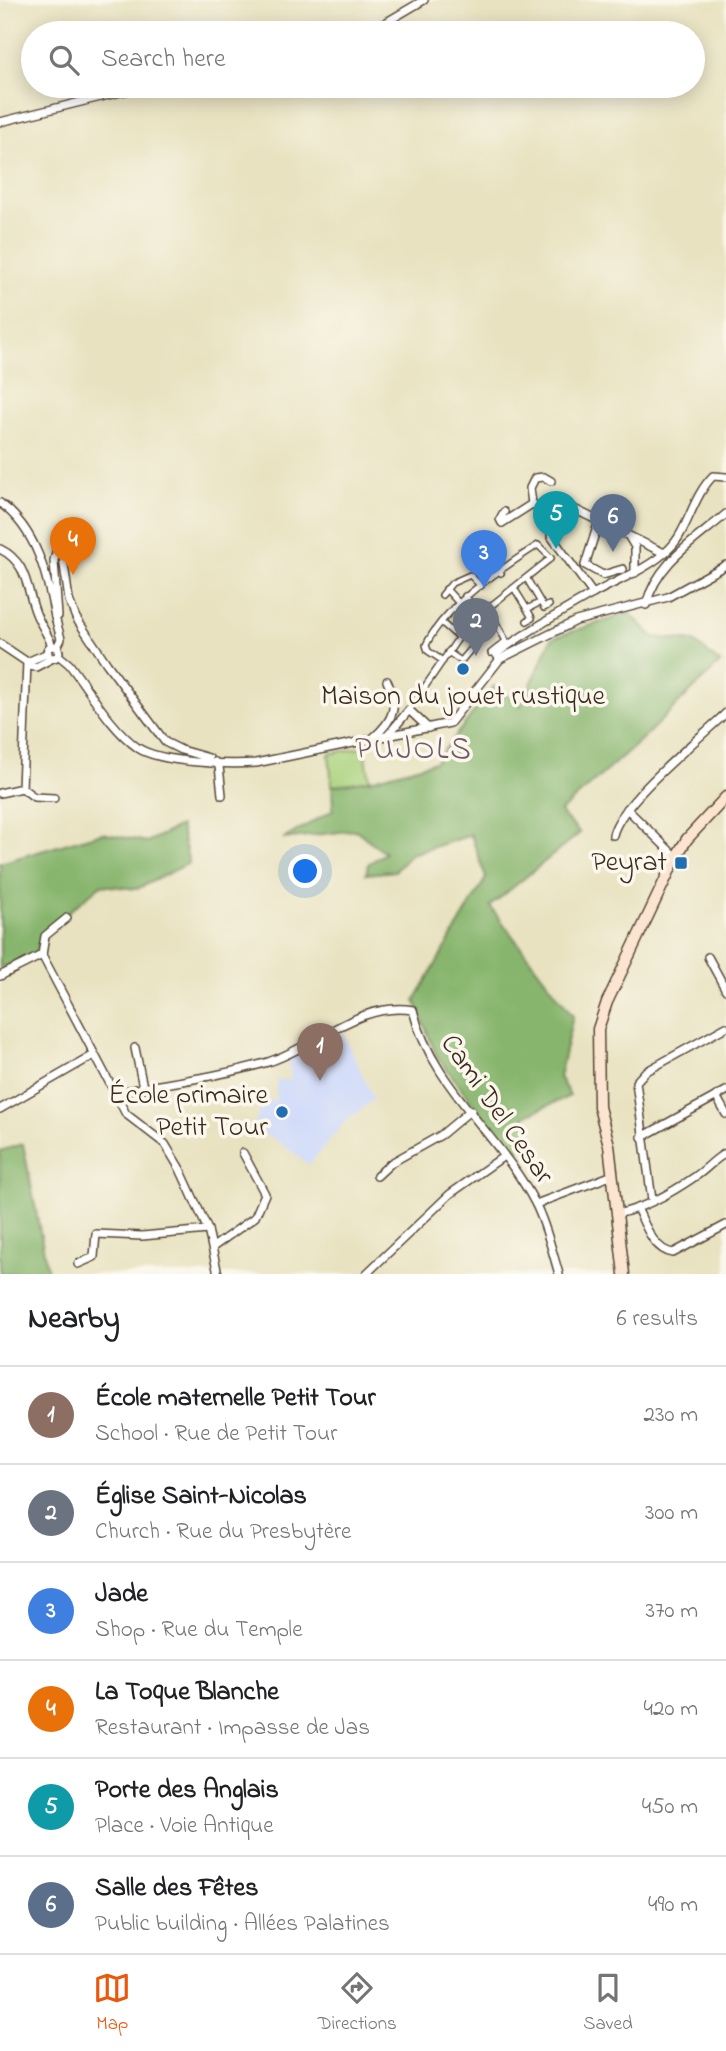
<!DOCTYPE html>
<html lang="en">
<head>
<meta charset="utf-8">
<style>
  body { margin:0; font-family:"Indie Flower",sans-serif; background:#f2f2f2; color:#202124 }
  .you { position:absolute; left:306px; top:872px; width:24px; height:24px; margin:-18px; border:5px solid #fff; border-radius:50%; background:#1a73e8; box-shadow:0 0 0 10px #1a73e833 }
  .badge { display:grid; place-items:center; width:46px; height:46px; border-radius:50%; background:#ea580c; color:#fff; font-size:23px; font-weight:700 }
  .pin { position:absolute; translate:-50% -58px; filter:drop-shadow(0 2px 4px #0008) }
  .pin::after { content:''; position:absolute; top:37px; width:24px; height:21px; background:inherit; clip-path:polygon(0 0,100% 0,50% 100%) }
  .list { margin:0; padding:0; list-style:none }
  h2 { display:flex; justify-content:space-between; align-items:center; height:91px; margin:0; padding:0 28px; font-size:30px }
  h2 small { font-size:23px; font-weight:400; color:#757577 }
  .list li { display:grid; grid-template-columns:46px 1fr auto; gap:21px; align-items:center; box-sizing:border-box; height:98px; padding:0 28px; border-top:2px solid #e0e0e0 }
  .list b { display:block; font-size:26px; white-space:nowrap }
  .list p { margin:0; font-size:23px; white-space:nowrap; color:#757577 }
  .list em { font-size:23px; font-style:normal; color:#757577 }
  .icon { flex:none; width:38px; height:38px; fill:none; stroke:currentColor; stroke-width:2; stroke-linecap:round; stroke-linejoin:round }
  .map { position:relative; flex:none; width:726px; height:1274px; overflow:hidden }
  .search { position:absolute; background:#fff; box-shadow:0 4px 18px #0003; left:21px; right:21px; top:21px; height:77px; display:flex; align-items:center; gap:18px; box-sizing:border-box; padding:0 24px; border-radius:38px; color:#757577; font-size:26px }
  .sheet { height:679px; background:#fff }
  nav { display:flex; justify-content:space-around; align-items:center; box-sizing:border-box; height:98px; border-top:2px solid #e0e0e0; background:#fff; font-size:19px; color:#757577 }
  nav a { display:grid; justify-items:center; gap:4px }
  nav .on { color:#ea580c }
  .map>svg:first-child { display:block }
  .built { fill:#cfdafa }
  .green { fill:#aad37e; stroke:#727e4e; stroke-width:2 }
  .forest { fill:#87b56d; stroke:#617046; stroke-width:2 }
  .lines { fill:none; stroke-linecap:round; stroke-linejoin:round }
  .pedestrian-casing { stroke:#554636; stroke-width:8 }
  .minor-casing { stroke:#554636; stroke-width:10 }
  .secondary-casing { stroke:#554636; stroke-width:13 }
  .pedestrian { stroke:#fff; stroke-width:5 }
  .minor { stroke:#fff; stroke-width:7 }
  .secondary { stroke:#fce5d0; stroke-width:10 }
  .poi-dot { fill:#1f6fb2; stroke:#fbf7ec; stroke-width:2.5 }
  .labels { text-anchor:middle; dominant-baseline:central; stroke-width:7; stroke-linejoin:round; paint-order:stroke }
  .poi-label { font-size:28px; fill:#3b2a1e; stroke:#fbf7ec; text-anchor:end }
  .street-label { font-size:28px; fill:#3b2a1e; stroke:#fbf7ec }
  .quarter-label { font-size:32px; letter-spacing:2px; fill:#6f5b6a; stroke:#fbf7ec }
</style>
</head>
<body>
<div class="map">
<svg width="726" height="1274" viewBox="0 0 726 1274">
  <rect width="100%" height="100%" fill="#fbf7ec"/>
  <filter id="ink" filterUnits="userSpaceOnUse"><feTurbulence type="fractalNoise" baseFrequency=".0143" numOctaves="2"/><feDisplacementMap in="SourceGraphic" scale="14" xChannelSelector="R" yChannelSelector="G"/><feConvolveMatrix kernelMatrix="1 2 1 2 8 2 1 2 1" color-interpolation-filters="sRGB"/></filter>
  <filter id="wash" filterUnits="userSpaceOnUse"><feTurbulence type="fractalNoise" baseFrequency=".00686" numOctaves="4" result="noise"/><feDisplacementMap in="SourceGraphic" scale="28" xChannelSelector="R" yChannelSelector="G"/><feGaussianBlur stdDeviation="1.57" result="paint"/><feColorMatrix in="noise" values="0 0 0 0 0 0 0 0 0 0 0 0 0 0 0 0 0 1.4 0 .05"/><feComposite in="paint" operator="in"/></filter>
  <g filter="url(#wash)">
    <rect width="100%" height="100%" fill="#e8e2c0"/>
    <polygon class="built" points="341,1030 374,1099 344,1123 309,1165 278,1141 253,1128 264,1100 276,1101 276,1080 291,1080 288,1058"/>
    <polygon class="green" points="364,747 370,780 332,786 329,754"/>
    <g class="forest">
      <polygon points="629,613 654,637 693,641 720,663 643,738 560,812 580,833 490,906 573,1016 559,1077 570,1096 524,1116 535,1142 511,1153 436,1055 415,1000 486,878 471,835 411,854 395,871 366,874 368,864 385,853 356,830 283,839 333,810 332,786 370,780 435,762 494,686 521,706 552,638"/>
      <polygon points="180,826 189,863 137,889 101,885 44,932 34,956 0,968 0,863 102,833 147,842"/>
      <polygon points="23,1144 48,1273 0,1274 0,1151"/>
    </g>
  </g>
  <g filter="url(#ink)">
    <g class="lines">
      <defs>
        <g id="pedestrian">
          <polyline points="491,561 501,573"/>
          <polyline points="527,579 544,608 549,605"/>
          <polyline points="514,588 527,609 537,604"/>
          <polyline points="446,589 458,602"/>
          <polyline points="442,595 452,583 470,575 481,586"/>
          <polyline points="465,596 480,614"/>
          <polyline points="487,607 505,639"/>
          <polyline points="453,608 469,624"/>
          <polyline points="527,609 532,618 527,621"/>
          <polyline points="441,622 458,637"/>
          <polyline points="448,652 461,661 472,648"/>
          <polyline points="491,653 506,641"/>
          <path d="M409 710 468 624 551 558 538 545C500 570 446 604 426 645L428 651 443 661"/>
        </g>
        <g id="minor">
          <polyline points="368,33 424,0"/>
          <polyline points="93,86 106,95"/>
          <polyline points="0,122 145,86"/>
          <path d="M0 503C37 530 47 575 55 617L58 616 54 561 57 548 63 557 69 600 76 618 107 664 165 742 181 750 209 758"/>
          <polyline points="532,504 544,509 556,523 551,536 593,594"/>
          <polyline points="532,504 530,488 535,478 544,477 551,481"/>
          <polyline points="574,509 664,553"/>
          <polyline points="504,512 500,519 502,523 532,504"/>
          <polyline points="599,521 585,565 603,575 623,569"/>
          <polyline points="629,537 635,547 635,573"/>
          <path d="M0 549C27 562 26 586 35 611 39 623 48 634 52 646"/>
          <path d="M646 605C657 562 695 541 726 514"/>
          <polyline points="55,617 61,639 57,647"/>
          <polyline points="0,644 27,662"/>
          <circle cx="53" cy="652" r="6"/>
          <path d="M58 655 69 664C90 691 110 728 138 748 161 763 229 765 256 763L450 723 500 659 576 621 668 597 726 565"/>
          <path d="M500 659 496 654C526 632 559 613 591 595 617 580 647 570 669 549 688 531 692 497 713 476L726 477"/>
          <polyline points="27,662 48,653"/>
          <polyline points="28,666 36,667 53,658"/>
          <polyline points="388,735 409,710 428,728"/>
          <path d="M373 738C394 720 399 706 387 681"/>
          <polyline points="215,762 219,766 222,795"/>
          <polyline points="22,788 27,662"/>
          <polyline points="22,788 34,797 54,798"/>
          <polyline points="0,793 22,788"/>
          <polyline points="627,809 676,857"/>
          <path d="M613 835C620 802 699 739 726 713"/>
          <polyline points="67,918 45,936 42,955 126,1114 165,1144 180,1169 208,1230 218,1274"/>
          <polyline points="708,957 726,990"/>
          <polyline points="0,976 42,955"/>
          <polyline points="135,1048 143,1087"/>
          <path d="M115 1093C165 1083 219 1077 268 1062 316 1047 359 1001 413 1010 431 1085 500 1135 535 1203 546 1224 552 1251 559 1274"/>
          <polyline points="716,1096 726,1114"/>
          <polyline points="0,1109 94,1055"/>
          <polyline points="642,1137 726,1091"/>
          <polyline points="377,1176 391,1163 441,1135 471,1110"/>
          <polyline points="652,1200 636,1082 645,1072 726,1027"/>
          <polyline points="536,1204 613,1175"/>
          <path d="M637 1208C645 1224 653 1250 673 1253L726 1225"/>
          <path d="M617 1214C645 1208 673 1192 696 1176 707 1169 714 1159 726 1153"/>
          <polyline points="213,1247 255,1217 265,1194 243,1153"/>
          <polyline points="78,1264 94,1257 96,1234 142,1236 208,1230"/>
          <polyline points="366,1274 450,1194 504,1156"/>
        </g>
        <polyline id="secondary" points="624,1274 609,1145 599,1107 598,1029 607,1002 676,857 687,839 726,797"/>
      </defs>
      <use href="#pedestrian" class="pedestrian-casing"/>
      <use href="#minor" class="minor-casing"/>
      <use href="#secondary" class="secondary-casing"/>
      <use href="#pedestrian" class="pedestrian"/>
      <use href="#minor" class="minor"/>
      <use href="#secondary" class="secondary"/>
    </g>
  </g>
  <g class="poi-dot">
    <circle cx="463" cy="669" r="7"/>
    <rect x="674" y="856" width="14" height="14" rx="3.5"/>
    <circle cx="282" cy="1112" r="7"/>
  </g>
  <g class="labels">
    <g class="poi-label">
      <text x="463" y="697" text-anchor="middle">Maison du jouet rustique</text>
      <text x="667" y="863">Peyrat</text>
      <text x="268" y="1096">École primaire<tspan x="268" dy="32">Petit Tour</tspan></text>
    </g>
    <g class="street-label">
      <text transform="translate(496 1110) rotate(55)">Cami Del Cesar</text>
    </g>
    <g class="quarter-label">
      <text x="414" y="750">PUJOLS</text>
    </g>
  </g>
</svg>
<div class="you"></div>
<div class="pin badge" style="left:320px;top:1081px;background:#8d6e63">1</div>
<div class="pin badge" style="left:476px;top:656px;background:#6b7280">2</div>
<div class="pin badge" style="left:484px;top:588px;background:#3f7fe0">3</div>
<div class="pin badge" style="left:73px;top:575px;background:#e8710a">4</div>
<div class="pin badge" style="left:556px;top:549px;background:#0f9aa8">5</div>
<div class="pin badge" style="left:613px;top:552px;background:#5c6f8a">6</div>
<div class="search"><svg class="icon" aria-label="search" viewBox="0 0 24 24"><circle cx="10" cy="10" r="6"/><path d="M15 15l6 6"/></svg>Search here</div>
</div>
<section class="sheet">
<h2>Nearby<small>6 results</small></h2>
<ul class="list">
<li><span class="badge" style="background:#8d6e63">1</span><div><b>École maternelle Petit Tour</b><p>School · Rue de Petit Tour</p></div><em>230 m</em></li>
<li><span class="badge" style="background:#6b7280">2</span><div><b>Église Saint-Nicolas</b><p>Church · Rue du Presbytère</p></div><em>300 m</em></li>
<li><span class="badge" style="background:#3f7fe0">3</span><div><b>Jade</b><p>Shop · Rue du Temple</p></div><em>370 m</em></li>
<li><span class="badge" style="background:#e8710a">4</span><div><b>La Toque Blanche</b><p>Restaurant · Impasse de Jas</p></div><em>420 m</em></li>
<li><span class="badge" style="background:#0f9aa8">5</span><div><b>Porte des Anglais</b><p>Place · Voie Antique</p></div><em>450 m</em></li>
<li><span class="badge" style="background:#5c6f8a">6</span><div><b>Salle des Fêtes</b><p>Public building · Allées Palatines</p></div><em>490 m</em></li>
</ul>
</section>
<nav>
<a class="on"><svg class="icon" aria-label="map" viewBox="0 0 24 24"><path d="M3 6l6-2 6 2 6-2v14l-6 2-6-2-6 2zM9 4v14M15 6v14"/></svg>Map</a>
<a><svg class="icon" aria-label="directions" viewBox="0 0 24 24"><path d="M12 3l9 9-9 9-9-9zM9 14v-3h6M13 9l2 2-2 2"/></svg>Directions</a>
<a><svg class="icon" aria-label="saved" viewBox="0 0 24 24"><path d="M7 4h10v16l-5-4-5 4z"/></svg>Saved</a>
</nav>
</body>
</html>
